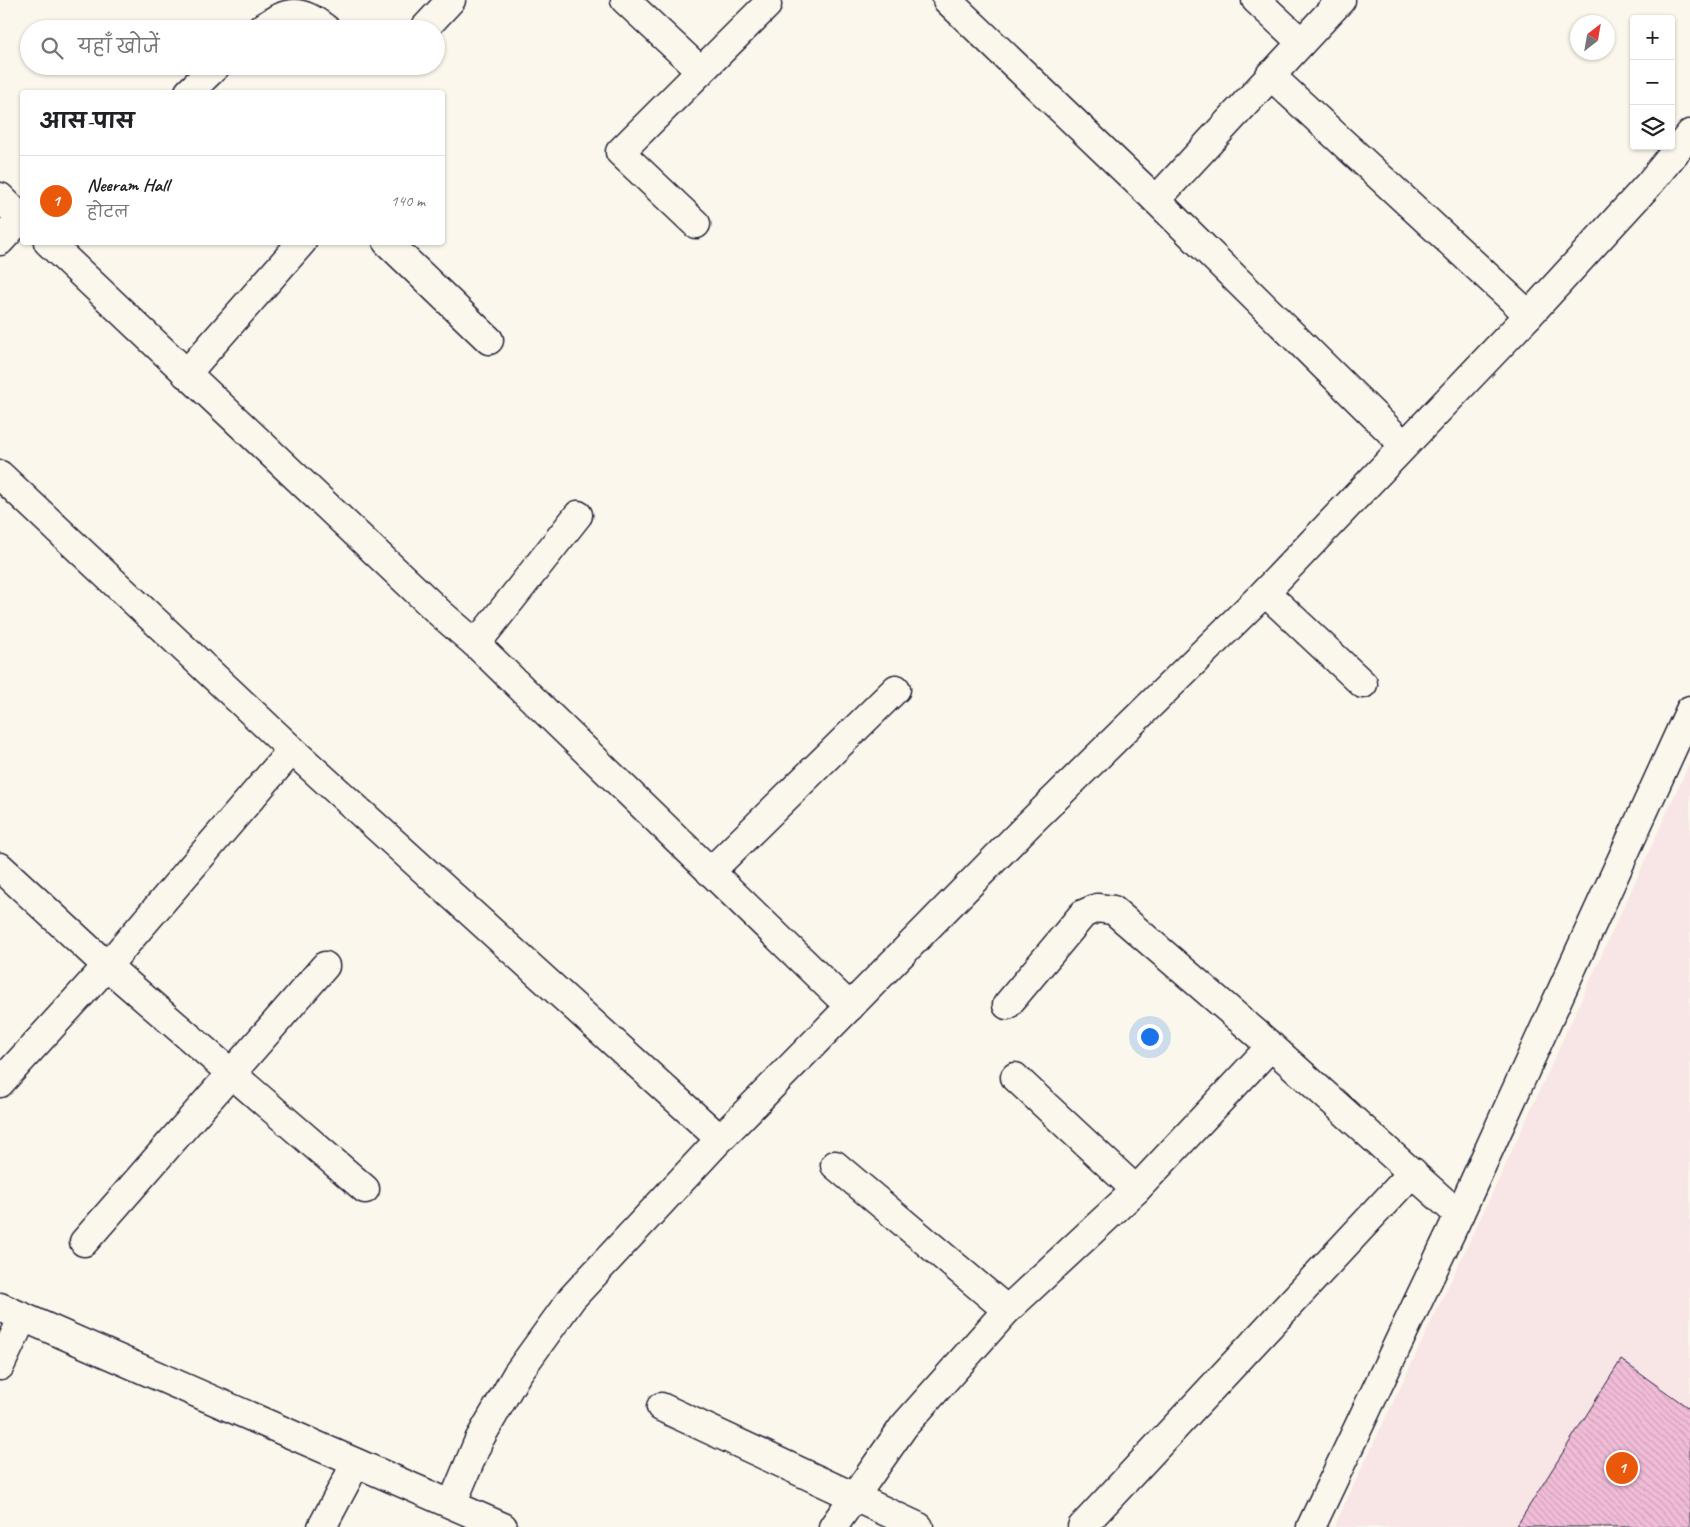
<!DOCTYPE html>
<html lang="hi">
<head>
<meta charset="utf-8">
<style>
  body { margin:0; font-family:Caveat,"Playpen Sans Deva",sans-serif; background:#f6f6f6; color:#202124 }
  .controls { position:absolute; right:15px; top:15px; display:grid; overflow:hidden; border-radius:5px; box-shadow:0 1px 4px #0004 }
  .controls button { width:45px; height:45px; display:grid; place-items:center; padding:0; border:0; border-bottom:1px solid #e0e0e0; background:#fff; color:#202124; font:25px sans-serif }
  .compass { position:absolute; left:1570px; top:15px; width:45px; height:45px; border-radius:50%; background:#fff; box-shadow:0 1px 4px #0004; rotate:31deg }
  .you { position:absolute; left:1149px; top:1036px; width:18px; height:18px; margin:-12px; border:4px solid #fff; border-radius:50%; background:#1a73e8; box-shadow:0 0 0 8px #1a73e833 }
  .badge { display:grid; place-items:center; width:32px; height:32px; border-radius:50%; background:#ea580c; color:#fff; font-size:16px; font-weight:700 }
  .pin { position:absolute; translate:-50% -50%; border:2px solid #fff; box-shadow:0 1px 5px #0006 }
  .list { margin:0; padding:0; list-style:none }
  h2 { display:flex; justify-content:space-between; align-items:center; height:65px; margin:0; padding:0 20px; font-size:21px }
  h2 small { font-size:16px; font-weight:400; color:#757577 }
  .list li { display:grid; grid-template-columns:32px 1fr auto; gap:15px; align-items:center; box-sizing:border-box; height:90px; padding:0 20px; border-top:1px solid #e0e0e0 }
  .list b { display:block; font-size:19px; white-space:nowrap }
  .list p { margin:0; font-size:16px; white-space:nowrap; color:#757577 }
  .list em { font-size:16px; font-style:normal; color:#757577 }
  .icon { flex:none; width:28px; height:28px; fill:none; stroke:currentColor; stroke-width:2; stroke-linecap:round; stroke-linejoin:round }
  .map { position:relative; flex:none; width:1690px; height:1527px; overflow:hidden }
  .search { position:absolute; background:#fff; box-shadow:0 1px 4px #0004; left:20px; top:20px; width:425px; height:55px; display:flex; align-items:center; gap:12px; box-sizing:border-box; padding:0 18px; border-radius:28px; color:#757577; font-size:19px }
  .panel { position:absolute; background:#fff; box-shadow:0 1px 4px #0004; left:20px; top:90px; width:425px; height:155px; border-radius:5px }
  .map>svg:first-child { display:block }
  .built { fill:#f8e5e6 }
  .building { fill:url(#building-back-hatch); stroke:#22223b }
  .lines { fill:none; stroke-linecap:round; stroke-linejoin:round }
  .minor-casing { stroke:#22223b; stroke-width:31 }
  .minor { stroke:#fbf7ec; stroke-width:28 }
</style>
</head>
<body>
<div class="map">
<svg width="1690" height="1527" viewBox="0 0 1690 1527">
  <defs>
    <pattern id="building-back-hatch" width="6" height="6" patternUnits="userSpaceOnUse" patternTransform="scale(1.25)"><rect width="6" height="6" fill="#f1bcd7"/><path d="M-1 5l2 2M0 0l6 6M5-1l2 2" fill="none" stroke="#cea1b9"/></pattern>
  </defs>
  <rect width="100%" height="100%" fill="#fbf7ec"/>
  <filter id="ink" filterUnits="userSpaceOnUse"><feTurbulence type="fractalNoise" baseFrequency=".02" numOctaves="2"/><feDisplacementMap in="SourceGraphic" scale="10" xChannelSelector="R" yChannelSelector="G"/><feConvolveMatrix kernelMatrix="1 2 1 2 8 2 1 2 1" color-interpolation-filters="sRGB"/></filter>
  <g filter="url(#ink)">
    <polygon class="built" points="1690,762 1690,1527 1334,1527 1500,1177"/>
    <polygon class="building" points="1621,1360 1690,1409 1690,1527 1516,1527"/>
    <g class="lines">
      <defs>
        <g id="minor">
          <polyline points="625,0 701,71"/>
          <polyline points="947,0 1156,200 1404,445"/>
          <polyline points="1256,0 1301,42"/>
          <path d="M261 29C288 10 299 8 326 29"/>
          <polyline points="424,29 451,0"/>
          <polyline points="1270,75 1529,315"/>
          <polyline points="189,92 216,66"/>
          <polyline points="0,197 22,219"/>
          <polyline points="1156,200 1341,0"/>
          <polyline points="696,224 620,152 767,5"/>
          <polyline points="0,241 21,218"/>
          <polyline points="48,242 441,614 476,644 850,1007"/>
          <polyline points="387,242 489,340"/>
          <polyline points="186,374 302,242"/>
          <polyline points="0,475 292,750 720,1139"/>
          <polyline points="1265,592 1363,684"/>
          <polyline points="476,644 578,515"/>
          <polyline points="0,867 107,966 365,1189"/>
          <polyline points="710,872 896,689"/>
          <polyline points="1007,1005 1083,914 1097,908 1113,910 1271,1046 1459,1215"/>
          <polyline points="1015,1077 1136,1190"/>
          <polyline points="0,1083 107,966 292,750"/>
          <polyline points="835,1165 1007,1310"/>
          <polyline points="84,1242 325,966"/>
          <polyline points="0,1307 503,1527"/>
          <polyline points="0,1366 23,1317"/>
          <polyline points="661,1407 919,1527"/>
          <polyline points="452,1504 479,1440 517,1374 572,1298 720,1139 1028,825 1265,592 1529,315 1649,184 1690,134"/>
          <polyline points="322,1527 356,1463"/>
          <polyline points="833,1527 904,1426 1007,1310 1136,1190 1271,1046"/>
          <polyline points="1082,1527 1413,1172"/>
          <polyline points="1311,1527 1459,1215 1690,710"/>
        </g>
      </defs>
      <use href="#minor" class="minor-casing"/>
      <use href="#minor" class="minor"/>
    </g>
  </g>
</svg>
<div class="controls">
<button>+</button>
<button>−</button>
<button><svg class="icon" aria-label="layers" viewBox="0 0 24 24"><path d="M12 4l9 5-9 5-9-5zM3 14l9 5 9-5"/></svg></button>
</div>
<svg class="compass" viewBox="-18 -18 36 36"><path d="M0-13l5 13h-10z" fill="#e53935"/><path d="M0 13l5-13h-10z" fill="#757577"/></svg>
<div class="you"></div>
<div class="pin badge" style="left:1622px;top:1468px">1</div>
<div class="search"><svg class="icon" aria-label="search" viewBox="0 0 24 24"><circle cx="10" cy="10" r="6"/><path d="M15 15l6 6"/></svg>यहाँ खोजें</div>
<section class="panel">
<h2>आस-पास<small></small></h2>
<ul class="list">
<li><span class="badge">1</span><div><b>Neeram Hall</b><p>होटल</p></div><em>140 m</em></li>
</ul>
</section>
</div>
</body>
</html>
